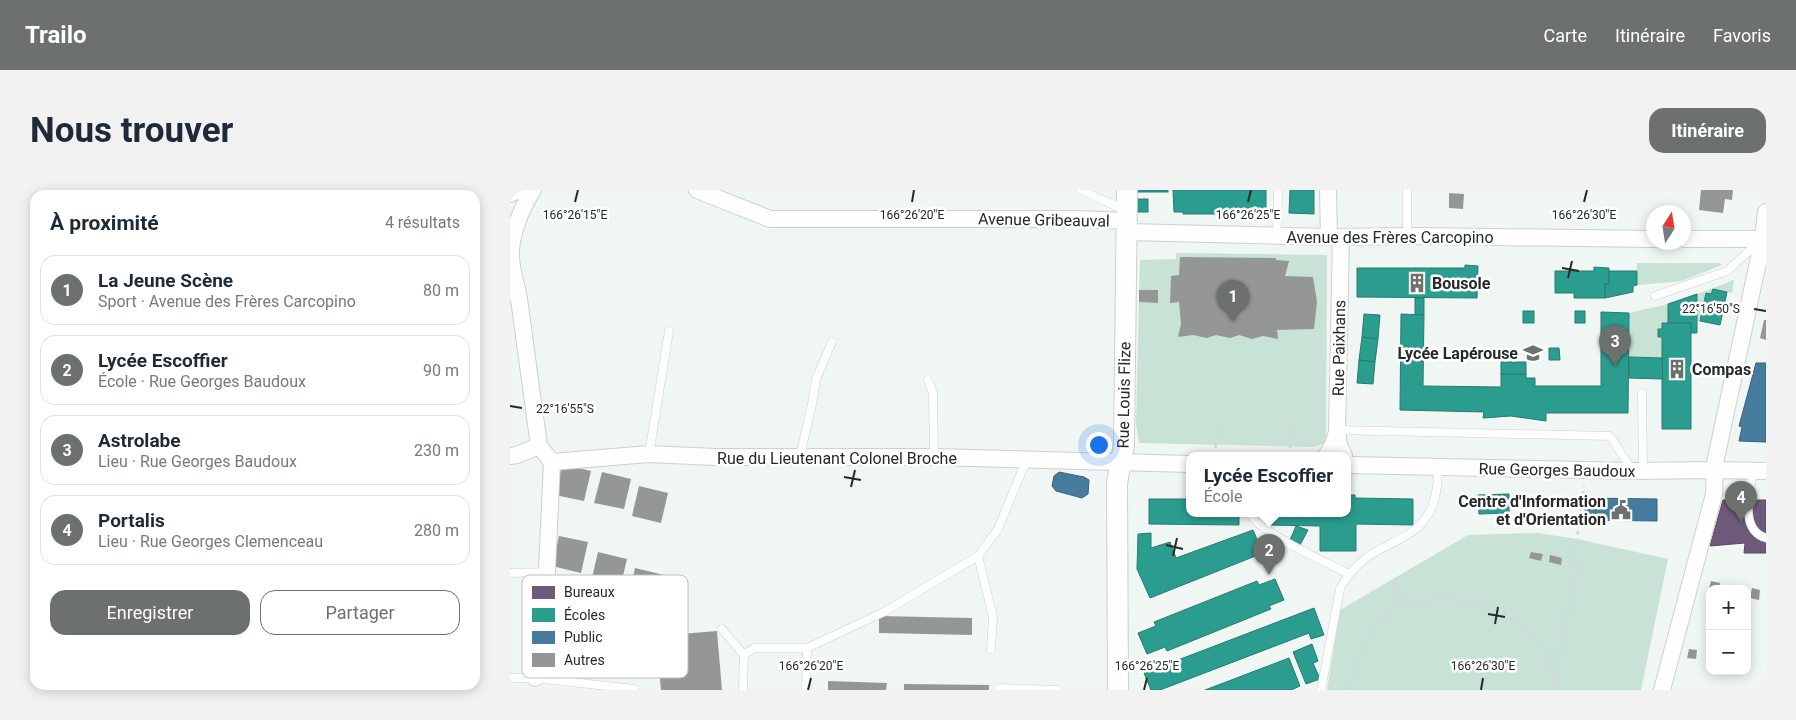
<!DOCTYPE html>
<html lang="fr">
<head>
<meta charset="utf-8">
<style>
  body { margin:0; font-family:Roboto,sans-serif; background:#f2f2f3; color:#1f2937 }
  .controls { position:absolute; right:15px; bottom:15px; display:grid; overflow:hidden; border-radius:10px; box-shadow:0 2px 12px #0003 }
  .controls button { width:45px; height:45px; display:grid; place-items:center; padding:0; border:0; border-bottom:1px solid #e0e1e3; background:#fff; color:#1f2937; font:25px sans-serif }
  .compass { position:absolute; left:1136px; top:15px; width:45px; height:45px; border-radius:50%; background:#fff; box-shadow:0 2px 12px #0003; rotate:12deg }
  .you { position:absolute; left:588px; top:254px; width:18px; height:18px; margin:-12px; border:4px solid #fff; border-radius:50%; background:#1a73e8; box-shadow:0 0 0 8px #1a73e833 }
  .badge { display:grid; place-items:center; width:32px; height:32px; border-radius:50%; background:#6c716e; color:#fff; font-size:16px; font-weight:700 }
  .pin { position:absolute; translate:-50% -41px; filter:drop-shadow(0 1px 2px #0008) }
  .pin::after { content:''; position:absolute; top:26px; width:18px; height:15px; background:inherit; clip-path:polygon(0 0,100% 0,50% 100%) }
  .popup { position:absolute; left:676px; top:262px; width:165px; height:65px; box-sizing:border-box; display:grid; place-content:center; border-radius:10px; background:#fff; filter:drop-shadow(0 1px 4px #0005); font-size:16px; white-space:nowrap; color:#747a83 }
  .popup b { font-size:19px; color:#1f2937 }
  .popup::after { content:''; position:absolute; left:50%; top:100%; margin-left:-10px; border:10px solid transparent; border-top-color:#fff }
  .list { margin:0; padding:0; list-style:none }
  h2 { display:flex; justify-content:space-between; align-items:center; height:65px; margin:0; padding:0 20px; font-size:21px }
  h2 small { font-size:16px; font-weight:400; color:#747a83 }
  .list li { display:grid; grid-template-columns:32px 1fr auto; gap:15px; align-items:center; box-sizing:border-box; height:70px; margin:0 10px 10px; padding:0 10px; border:1px solid #e0e1e3; border-radius:15px }
  .list b { display:block; font-size:19px; white-space:nowrap }
  .list p { margin:0; font-size:16px; white-space:nowrap; color:#747a83 }
  .list em { font-size:16px; font-style:normal; color:#747a83 }
  .actions { display:flex; gap:10px; padding:15px 20px }
  .actions a { flex:1; padding:11px 0; border:1px solid #6c716e; border-radius:15px; text-align:center; font-size:18px; color:#6c716e }
  .actions .main { background:#6c716e; color:#fff }
  .map { position:relative; flex:none; width:1256px; height:500px; overflow:hidden; border-radius:15px }
  header { display:flex; align-items:center; gap:30px; box-sizing:border-box; height:70px; padding:0 25px; background:#6c716e; color:#fff }
  header strong { font-size:24px }
  nav { display:flex; gap:28px; margin-inline-start:auto; font-size:18px }
  .intro { display:flex; align-items:center; justify-content:space-between; box-sizing:border-box; height:120px; padding:0 30px }
  h1 { margin:0; font-size:35px }
  .button { padding:12px 22px; border-radius:15px; background:#6c716e; color:#fff; font-size:18px; font-weight:700 }
  main { display:flex; gap:30px; padding:0 30px }
  aside { flex:1; background:#fff; border-radius:15px; box-shadow:0 2px 12px #0003 }
  .map>svg:first-child { display:block }
  .green { fill:#c8e2d6 }
  .offices { fill:#6d597a; stroke:#574b61 }
  .schools { fill:#2a9d8f; stroke:#287a70 }
  .public { fill:#457b9d; stroke:#3b627a }
  .building { fill:#949796 }
  .lines { fill:none; stroke-linecap:round; stroke-linejoin:round }
  .service-casing { stroke:#ccd1ce; stroke-width:9 }
  .minor-casing { stroke:#ccd1ce; stroke-width:18 }
  .tertiary-casing { stroke:#ccd1ce; stroke-width:22 }
  .path { stroke:#d6d7d6; stroke-width:2.5; stroke-dasharray:4 4; stroke-linecap:butt }
  .service { stroke:#fdfefd; stroke-width:8 }
  .minor { stroke:#fdfefd; stroke-width:16 }
  .tertiary { stroke:#fdfefd; stroke-width:20 }
  .ticks { fill:none; stroke:#252927; stroke-width:2 }
  .labels { text-anchor:middle; dominant-baseline:central; stroke-width:5; stroke-linejoin:round; paint-order:stroke }
  .street-label { font-size:16px; fill:#252927; stroke:#fff }
  .poi-label { font-size:16px; font-weight:bold; fill:#252927; stroke:#fff; text-anchor:start }
  .key { fill:#fff; stroke:#bebfbe; stroke-width:1 }
  .key-label { font-size:14px; fill:#252927 }
  .ticks-label { font-size:12px; text-anchor:middle; fill:#252927; stroke:#fff; stroke-width:5; stroke-linejoin:round; paint-order:stroke }
</style>
</head>
<body>
<header>
<strong>Trailo</strong>
<nav><a>Carte</a><a>Itinéraire</a><a>Favoris</a></nav>
</header>
<div class="intro"><h1>Nous trouver</h1><a class="button">Itinéraire</a></div>
<main>
<aside>
<h2>À proximité<small>4 résultats</small></h2>
<ul class="list">
<li><span class="badge">1</span><div><b>La Jeune Scène</b><p>Sport · Avenue des Frères Carcopino</p></div><em>80 m</em></li>
<li><span class="badge">2</span><div><b>Lycée Escoffier</b><p>École · Rue Georges Baudoux</p></div><em>90 m</em></li>
<li><span class="badge">3</span><div><b>Astrolabe</b><p>Lieu · Rue Georges Baudoux</p></div><em>230 m</em></li>
<li><span class="badge">4</span><div><b>Portalis</b><p>Lieu · Rue Georges Clemenceau</p></div><em>280 m</em></li>
</ul>
<div class="actions"><a class="main">Enregistrer</a><a>Partager</a></div>
</aside>
<div class="map">
<svg width="1256" height="500" viewBox="0 0 1256 500">
  <rect width="100%" height="100%" fill="#f0f6f3"/>
  <g class="green">
    <polygon points="666,63 817,65 816,253 804,257 629,253 626,234 630,70 666,69"/>
    <polygon points="1127,73 1210,73 1212,75 1172,91 1127,95"/>
    <polygon points="1224,90 1222,103 1203,99 1201,104 1196,103 1190,131 1187,131 1187,104"/>
    <polygon points="1158,114 1158,133 1148,147 1152,147 1152,168 1119,167 1119,123"/>
    <polygon points="1028,343 1067,349 1158,369 1131,500 817,500 830,420 958,345"/>
  </g>
  <polygon class="offices" points="1213,310 1256,310 1256,363 1234,363 1235,353 1200,356"/>
  <g class="schools">
    <rect x="624" y="0" width="34" height="2"/>
    <polygon points="663,0 756,0 756,24 673,24 673,22 664,22"/>
    <polygon points="780,0 804,0 804,24 779,23"/>
    <rect x="624" y="9" width="14" height="13"/>
    <polygon points="955,75 968,76 967,108 847,107 847,78 955,78"/>
    <polygon points="1084,77 1099,78 1099,94 1095,94 1095,108 1064,108 1064,103 1045,103 1045,81 1084,81"/>
    <polygon points="1099,81 1127,81 1127,95 1123,96 1123,102 1095,108 1095,94 1099,94"/>
    <polygon points="1203,99 1217,102 1210,135 1190,131 1196,103 1201,104"/>
    <polygon points="1187,104 1187,143 1181,143 1181,133 1158,133 1158,114"/>
    <rect x="905" y="108" width="9" height="17"/>
    <rect x="1013" y="121" width="11" height="12"/>
    <rect x="1065" y="121" width="10" height="12"/>
    <polygon points="1091,122 1119,123 1118,223 1036,223 1036,231 1001,226 973,228 974,222 890,220 891,124 914,125 913,196 991,197 991,184 1016,184 1016,188 1025,188 1025,196 1091,196"/>
    <polygon points="854,124 870,125 868,149 852,147"/>
    <polygon points="1152,133 1181,133 1181,239 1152,239 1152,147 1148,147 1148,139 1152,139"/>
    <polygon points="852,147 868,149 865,172 849,170"/>
    <polygon points="1039,158 1049,158 1050,170 1039,170"/>
    <polygon points="1119,167 1152,168 1153,189 1119,188"/>
    <polygon points="849,170 865,172 863,194 847,193"/>
    <rect x="991" y="172" width="25" height="12"/>
    <polygon points="999,304 999,323 969,324 968,305"/>
    <polygon points="838,305 845,305 845,308 903,309 903,335 846,334 846,361 810,361 810,336 756,335 756,324 838,324"/>
    <polygon points="639,309 680,309 680,324 729,324 729,335 639,334"/>
    <polygon points="786,336 798,340 790,355 780,350"/>
    <polygon points="743,340 753,363 640,408 627,379 628,344 641,343 641,358 660,352 666,368"/>
    <polygon points="765,389 774,410 759,416 761,419 657,461 655,457 637,464 628,443 646,436 644,432 747,391 749,395"/>
    <polygon points="804,418 814,445 801,449 799,443 650,500 641,500 634,483"/>
    <polygon points="802,454 808,471 803,473 810,489 796,494 783,462"/>
    <polygon points="779,468 790,496 781,500 695,500"/>
  </g>
  <g class="public">
    <polygon points="1246,173 1256,173 1256,252 1229,251 1232,237 1229,236"/>
    <polygon points="549,282 574,287 579,290 578,304 572,308 546,301 542,296 544,286"/>
    <polygon points="1075,308 1147,309 1147,331 1075,330"/>
  </g>
  <g class="building">
    <polygon points="1191,0 1223,0 1222,10 1215,9 1213,23 1189,20"/>
    <polygon points="939,3 954,4 953,19 939,18"/>
    <polygon points="670,67 766,68 766,70 779,71 775,86 803,87 807,112 804,139 767,140 768,149 753,146 742,149 729,145 720,148 706,145 697,148 683,145 668,147 671,134 669,112 660,113 661,86 669,85"/>
    <polygon points="629,100 648,100 648,113 629,112"/>
    <polygon points="1254,130 1256,130 1256,150 1250,148"/>
    <polygon points="52,274 81,281 74,311 45,305"/>
    <polygon points="92,282 121,289 114,319 84,313"/>
    <polygon points="129,296 158,303 151,333 122,326"/>
    <polygon points="49,346 78,352 71,383 42,376"/>
    <polygon points="88,362 117,369 110,399 81,392"/>
    <polygon points="1021,362 1033,364 1031,371 1019,368"/>
    <polygon points="1040,365 1052,368 1051,375 1039,372"/>
    <polygon points="125,378 154,385 147,415 118,409"/>
    <polygon points="1201,391 1210,393 1209,399 1199,399"/>
    <polygon points="1242,398 1250,400 1249,410 1240,408"/>
    <polygon points="56,426 86,433 78,463 50,456"/>
    <polygon points="369,426 462,428 462,445 369,443"/>
    <polygon points="207,441 212,500 151,500 146,446"/>
    <polygon points="1179,459 1187,460 1186,469 1177,468"/>
    <polygon points="318,491 377,493 376,500 318,500"/>
    <polygon points="394,494 479,495 479,500 394,500"/>
  </g>
  <g class="lines">
    <defs>
      <g id="service">
        <polyline points="571,0 615,20"/>
        <polyline points="767,46 768,0"/>
        <polyline points="897,46 897,0"/>
        <polyline points="1145,106 1217,81 1249,52"/>
        <polyline points="418,190 423,203 424,267"/>
        <polyline points="1132,203 1133,281"/>
        <polyline points="827,240 1100,246 1122,280"/>
        <polyline points="139,264 159,141"/>
        <polyline points="290,266 302,214 306,189 322,152"/>
        <path d="M1243 281C1240 302 1229 340 1256 348"/>
        <path d="M740 324C752 344 816 372 839 384"/>
        <polyline points="468,366 483,427 481,459"/>
        <polyline points="0,383 37,382"/>
        <polyline points="212,439 234,465 244,458 297,458 374,422 468,366 488,339 516,271"/>
        <polyline points="0,488 25,488 124,499"/>
        <polyline points="489,498 547,500"/>
        <polyline points="233,500 234,465"/>
        <polyline points="296,500 297,458"/>
        <path d="M811 500 830 399C839 382 851 370 867 361 887 350 908 343 919 323 927 309 928 293 928 278"/>
      </g>
      <g id="minor">
        <polyline points="187,0 260,29 567,29 617,31"/>
        <polyline points="818,0 819,47"/>
        <polyline points="0,4 9,0"/>
        <polyline points="617,42 819,47 906,46 1144,49"/>
        <polyline points="831,47 827,240 829,255 834,266"/>
        <polyline points="1174,49 1256,49"/>
        <path d="M0 92 9 109C7 95 1 80 1 66 0 45 12 17 23 0"/>
        <polyline points="9,109 29,256 42,272 35,422 25,488"/>
        <polyline points="0,266 7,265 29,256"/>
        <polyline points="816,266 823,255 827,242"/>
        <polyline points="42,272 139,264 205,267 424,267 680,274"/>
        <polyline points="838,275 1123,281 1204,280 1256,281"/>
        <polyline points="1152,500 1204,304 1205,273 1253,49 1256,22"/>
      </g>
      <polyline id="tertiary" points="608,500 607,293 614,255 617,0"/>
    </defs>
    <use href="#service" class="service-casing"/>
    <use href="#minor" class="minor-casing"/>
    <use href="#tertiary" class="tertiary-casing"/>
    <g class="path">
      <polyline points="705,266 707,236"/>
      <polyline points="780,266 781,237"/>
      <path d="M840 500C847 467 860 433 890 415L881 393 885 392 895 415 901 416 925 409 948 410 977 415 1008 431 1033 457 1045 489"/>
      <polyline points="1050,500 1045,489 1065,383 1068,384 1069,378 1063,377 1074,296"/>
    </g>
    <use href="#service" class="service"/>
    <use href="#minor" class="minor"/>
    <use href="#tertiary" class="tertiary"/>
  </g>
  <path class="ticks" d="M65 12 68 0M402 12 404 0M738 12 741 0M1074 12 1077 0M1052 78 1069 81M1058 88 1062 71M1244 119 1256 121M0 216 12 218M334 287 351 290M341 297 345 280M656 355 673 359M663 366 667 348M978 424 995 427M985 434 988 417M298 500 301 488M634 500 637 488M971 500 973 488"/>
  <defs>
    <symbol id="building-bare" viewBox="-9 -9 18 18"><path d="M-4-6H4V6H1V3H-1V6H-4ZM-2.5-4.3h1.7v1.8h-1.7ZM.8-4.3h1.7v1.8H.8ZM-2.5-1h1.7V.8h-1.7ZM.8-1h1.7V.8H.8Z" fill="#6c716e" stroke="#fff" stroke-width="2.5" paint-order="stroke"/></symbol>
    <symbol id="school-bare" viewBox="-9 -9 18 18"><path d="M0-5L7-2L0 1L-7-2ZM-4 1L0 2.5L4 1V4Q0 6-4 4Z" fill="#6c716e" stroke="#fff" stroke-width="2.5" paint-order="stroke"/></symbol>
    <symbol id="civic-bare" viewBox="-9 -9 18 18"><path d="M-.6-6.5H3V-4.5H.6V-3L4-1V1h2V6H-6V1h2V-1L-.6-3ZM-1.2 2.5V6h2.4V2.5Z" fill="#6c716e" stroke="#fff" stroke-width="2.5" paint-order="stroke"/></symbol>
  </defs>
  <g fill-rule="evenodd">
    <use href="#building-bare" x="893" y="79" width="28" height="28"/>
    <use href="#school-bare" x="1009" y="149" width="28" height="28"/>
    <use href="#building-bare" x="1153" y="165" width="28" height="28"/>
    <use href="#civic-bare" x="1097" y="306" width="28" height="28"/>
  </g>
  <g class="labels">
    <g class="street-label">
      <text transform="translate(534 30) rotate(1)">Avenue Gribeauval</text>
      <text x="880" y="47">Avenue des Frères Carcopino</text>
      <text transform="translate(829 158) rotate(-89)">Rue Paixhans</text>
      <text transform="translate(614 205) rotate(-89)">Rue Louis Flize</text>
      <text x="327" y="268">Rue du Lieutenant Colonel Broche</text>
      <text transform="translate(1047 280) rotate(1)">Rue Georges Baudoux</text>
    </g>
    <g class="poi-label">
      <text x="922" y="93">Bousole</text>
      <text x="1008" y="163" text-anchor="end">Lycée Lapérouse</text>
      <text x="1182" y="179">Compas</text>
      <text x="1096" y="311" text-anchor="end">Centre d'Information<tspan x="1096" dy="18">et d'Orientation</tspan></text>
    </g>
  </g>
  <rect x="12" y="385" width="166" height="103" rx="8" class="key"/>
  <rect x="22" y="396" width="23" height="13" fill="#6d597a"/>
  <rect x="22" y="418" width="23" height="14" fill="#2a9d8f"/>
  <rect x="22" y="441" width="23" height="13" fill="#457b9d"/>
  <rect x="22" y="463" width="23" height="14" fill="#949796"/>
  <g class="key-label">
    <text x="54" y="407">Bureaux</text>
    <text x="54" y="430">Écoles</text>
    <text x="54" y="452">Public</text>
    <text x="54" y="475">Autres</text>
  </g>
  <g class="ticks-label">
    <text x="65" y="29">166°26'15"E</text>
    <text x="402" y="29">166°26'20"E</text>
    <text x="738" y="29">166°26'25"E</text>
    <text x="1074" y="29">166°26'30"E</text>
    <text x="1201" y="123">22°16'50"S</text>
    <text x="55" y="223">22°16'55"S</text>
    <text x="301" y="480">166°26'20"E</text>
    <text x="637" y="480">166°26'25"E</text>
    <text x="973" y="480">166°26'30"E</text>
  </g>
</svg>
<div class="controls">
<button>+</button>
<button>−</button>
</div>
<svg class="compass" viewBox="-18 -18 36 36"><path d="M0-13l5 13h-10z" fill="#e53935"/><path d="M0 13l5-13h-10z" fill="#747a83"/></svg>
<div class="you"></div>
<div class="pin badge" style="left:723px;top:131px">1</div>
<div class="pin badge" style="left:759px;top:385px">2</div>
<div class="popup"><b>Lycée Escoffier</b>École</div>
<div class="pin badge" style="left:1105px;top:176px">3</div>
<div class="pin badge" style="left:1231px;top:332px">4</div>
</div>
</main>
</body>
</html>
